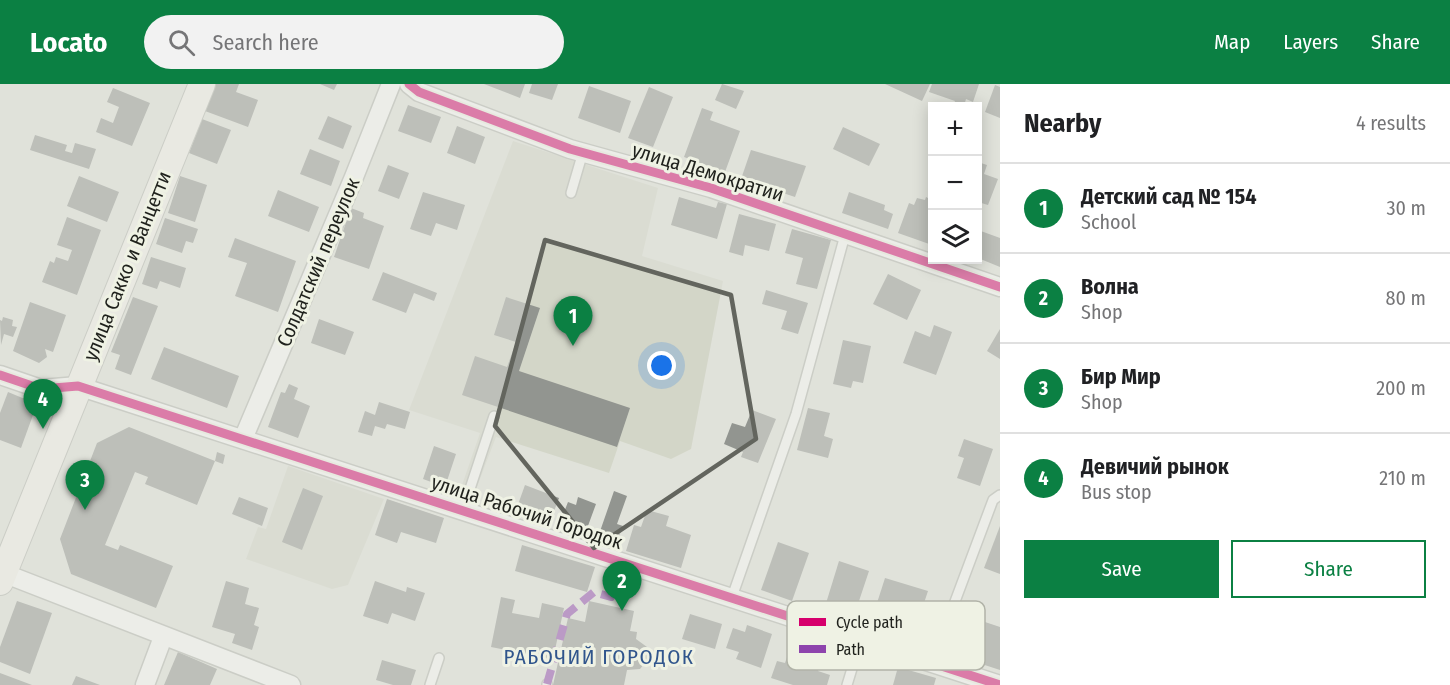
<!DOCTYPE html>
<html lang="en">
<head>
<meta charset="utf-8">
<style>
  body { margin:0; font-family:"Fira Sans Condensed",sans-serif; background:#f2f2f2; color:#202124 }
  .controls { position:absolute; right:18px; top:18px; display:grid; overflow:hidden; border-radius:0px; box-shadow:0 3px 15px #0003 }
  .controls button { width:54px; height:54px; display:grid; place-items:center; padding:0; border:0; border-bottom:2px solid #e0e0e0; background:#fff; color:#202124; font:30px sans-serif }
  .you { position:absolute; left:662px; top:282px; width:21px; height:21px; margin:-15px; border:4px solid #fff; border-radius:50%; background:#1a73e8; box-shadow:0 0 0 9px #1a73e833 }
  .badge { display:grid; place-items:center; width:39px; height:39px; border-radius:50%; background:#0b8043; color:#fff; font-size:20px; font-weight:700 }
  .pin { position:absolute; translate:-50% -50px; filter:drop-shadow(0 2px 3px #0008) }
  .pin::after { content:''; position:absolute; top:32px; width:21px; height:18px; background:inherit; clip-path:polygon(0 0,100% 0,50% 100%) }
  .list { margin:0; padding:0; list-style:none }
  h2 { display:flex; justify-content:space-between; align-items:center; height:78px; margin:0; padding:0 24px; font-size:26px }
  h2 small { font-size:20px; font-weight:400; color:#757577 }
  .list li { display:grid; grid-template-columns:39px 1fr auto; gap:18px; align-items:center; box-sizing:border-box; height:90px; padding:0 24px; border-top:2px solid #e0e0e0 }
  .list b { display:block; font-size:22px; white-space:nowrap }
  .list p { margin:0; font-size:20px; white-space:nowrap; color:#757577 }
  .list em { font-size:20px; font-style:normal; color:#757577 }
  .actions { display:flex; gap:12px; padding:18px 24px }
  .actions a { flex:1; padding:14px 0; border:2px solid #0b8043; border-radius:0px; text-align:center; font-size:21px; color:#0b8043 }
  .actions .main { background:#0b8043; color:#fff }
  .icon { flex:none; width:33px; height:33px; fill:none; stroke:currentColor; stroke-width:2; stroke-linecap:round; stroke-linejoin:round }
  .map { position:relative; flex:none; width:1000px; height:601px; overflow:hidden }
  header { display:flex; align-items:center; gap:36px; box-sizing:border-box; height:84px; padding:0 30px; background:#0b8043; color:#fff }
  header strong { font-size:28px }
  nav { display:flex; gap:33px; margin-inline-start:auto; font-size:21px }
  .search { width:420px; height:54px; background:#f2f2f2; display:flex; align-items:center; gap:15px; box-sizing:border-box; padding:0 21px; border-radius:33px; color:#757577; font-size:22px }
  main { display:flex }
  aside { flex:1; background:#fff }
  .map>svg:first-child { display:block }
  .built { fill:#d3d6c8 }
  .building { fill:#929590 }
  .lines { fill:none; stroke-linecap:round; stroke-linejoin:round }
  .lane-casing { stroke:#b2b4ad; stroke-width:12 }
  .street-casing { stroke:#b2b4ad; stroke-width:21 }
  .secondary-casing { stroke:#b2b4ad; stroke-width:28 }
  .lane { stroke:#fafbf9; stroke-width:9 }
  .street { stroke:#fafbf9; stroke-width:18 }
  .secondary { stroke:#f3f1ea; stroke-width:26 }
  .quiet { stroke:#8e44ad; stroke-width:8; stroke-dasharray:15 8; stroke-linecap:butt }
  .cycleway-casing { stroke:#eff2e4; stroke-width:13 }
  .cycleway { stroke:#d6006c; stroke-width:9 }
  .marked { fill:none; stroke:#63655e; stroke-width:4.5; stroke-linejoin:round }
  .labels { text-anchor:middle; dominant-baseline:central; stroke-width:6; stroke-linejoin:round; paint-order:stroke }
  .street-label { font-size:20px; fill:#1f211c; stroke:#eff2e4 }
  .neighbourhood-label { font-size:21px; letter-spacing:1.5px; fill:#30558c; stroke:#eff2e4 }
  .key { fill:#eff2e4; stroke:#b1b3a8; stroke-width:1.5 }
  .key-label { font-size:16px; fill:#1f211c }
</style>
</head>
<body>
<header>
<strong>Locato</strong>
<div class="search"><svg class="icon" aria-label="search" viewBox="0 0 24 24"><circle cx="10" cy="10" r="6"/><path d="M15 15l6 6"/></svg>Search here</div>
<nav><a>Map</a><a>Layers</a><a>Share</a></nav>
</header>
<main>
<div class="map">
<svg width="1000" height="601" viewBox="0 0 1000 601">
  <rect width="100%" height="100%" fill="#e0e2da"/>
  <g class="built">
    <polygon points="513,57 658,104 642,172 723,197 691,365 671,375 620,357 609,389 496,353 475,408 461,404 480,349 409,326"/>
    <polygon points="288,382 384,415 348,501 332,505 246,475 258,443 266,445"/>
  </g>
  <g class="building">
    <polygon points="216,0 239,0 236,8 258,16 248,43 205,27"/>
    <polygon points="320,0 337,0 334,6"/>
    <polygon points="484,0 525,0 520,14"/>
    <polygon points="532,0 558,0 552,16 529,9"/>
    <polygon points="722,0 744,7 736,25 715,16"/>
    <polygon points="885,0 930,0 922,17"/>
    <polygon points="932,0 979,0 973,18 966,15 964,22 953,22 955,17 929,8"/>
    <polygon points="995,1 1000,3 1000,34 985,28"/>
    <polygon points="589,2 631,17 620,49 578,34"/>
    <polygon points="649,3 673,13 653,63 628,54"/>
    <polygon points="113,4 150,19 132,62 96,48 101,34 113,39 119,23 107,18"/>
    <polygon points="408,21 441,33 431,59 398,47"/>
    <polygon points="702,24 713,28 710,36 740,47 725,88 684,73"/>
    <polygon points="328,32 352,42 343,65 318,55"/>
    <polygon points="202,35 231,46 217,80 189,69"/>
    <polygon points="457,42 485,53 475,80 447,69"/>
    <polygon points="843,43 880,60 869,82 833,65"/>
    <polygon points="35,51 67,61 65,67 72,69 75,59 96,65 89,85 30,66"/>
    <polygon points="310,65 340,77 331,102 300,90"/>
    <polygon points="751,66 806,82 795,113 741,95"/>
    <polygon points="978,78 987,81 984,90 998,95 988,121 978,118"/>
    <polygon points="388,81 409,89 399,115 378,107"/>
    <polygon points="79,92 119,108 107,138 67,122"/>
    <polygon points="180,92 207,101 195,138 168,129"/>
    <polygon points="278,106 319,123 309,148 268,132"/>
    <polygon points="423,108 465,121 457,146 436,139 431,152 410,145"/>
    <polygon points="849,108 885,121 884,126 893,130 888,145 842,129"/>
    <polygon points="679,113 716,124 718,118 727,120 717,155 671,141"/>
    <polygon points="926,113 932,116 932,161 898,149 909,119 914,121 917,114 925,116"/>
    <polygon points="351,124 364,129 363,134 384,142 369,185 334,173"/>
    <polygon points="739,130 776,140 769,167 745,161 743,172 729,168"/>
    <polygon points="67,133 101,146 77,211 42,198 50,177 54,179 56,173 68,177 72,166 57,161"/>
    <polygon points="165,134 198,145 193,159 186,157 182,169 156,160"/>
    <polygon points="792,145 831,156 817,205 796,200 803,174 785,169"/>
    <polygon points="978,146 1000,154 1000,183 978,174"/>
    <polygon points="235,154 296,177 278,228 235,212 247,179 228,173"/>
    <polygon points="151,173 186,184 180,204 160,197 157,205 142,200"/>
    <polygon points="383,188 437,209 434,217 414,209 406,229 372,216"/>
    <polygon points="888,190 921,206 907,236 873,220"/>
    <polygon points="766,206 808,219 798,250 781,245 787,227 762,220"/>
    <polygon points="133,213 158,222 131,291 115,285 120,271 111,268"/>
    <polygon points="506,213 540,224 519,287 630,324 617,363 462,311 475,272 507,283 516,258 494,251"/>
    <polygon points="30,218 66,231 53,268 45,265 47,273 39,279 13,267"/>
    <polygon points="3,233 13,236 12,242 17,243 13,253 4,250 1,261 0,236 2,237"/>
    <polygon points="319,235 354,248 345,271 311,259"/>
    <polygon points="934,241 952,248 936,291 903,279 915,247 930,253"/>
    <polygon points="1000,245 1000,275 987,267"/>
    <polygon points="843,256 871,262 863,299 853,297 851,304 833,300"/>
    <polygon points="164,263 239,292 227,324 151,295"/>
    <polygon points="289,300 298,304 294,315 310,322 298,354 268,343 281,308 285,309"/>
    <polygon points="8,308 37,320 21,364 0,356 0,329"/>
    <polygon points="379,318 410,328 405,345 387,340 385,345 375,342 372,352 358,348 365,327 375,331"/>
    <polygon points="808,324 830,329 824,352 833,355 828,374 797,366"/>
    <polygon points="752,326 776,335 758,379 741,373 743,368 724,360 732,339 745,343"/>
    <polygon points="129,343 215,377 217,368 225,371 223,380 215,377 197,421 145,400 148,393 135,388 105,461 118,466 120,461 173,482 156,524 71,490 60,455 97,359"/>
    <polygon points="964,355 993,365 980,402 957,394 964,374 958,372"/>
    <polygon points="434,362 456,370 445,403 423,395"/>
    <polygon points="525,401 559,414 550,438 516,426"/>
    <polygon points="303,404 323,412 302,466 282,458"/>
    <polygon points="614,407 627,412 617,440 623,442 615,463 597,456"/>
    <polygon points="239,413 268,424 262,442 232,430"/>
    <polygon points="578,413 596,420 585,450 559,441 568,418 576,421"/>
    <polygon points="387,415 444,434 436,459 401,448 397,459 375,451"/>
    <polygon points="647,426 669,432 666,442 691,451 681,484 626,467 634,441 641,443"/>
    <polygon points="1000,442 1000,490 984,484"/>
    <polygon points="778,458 809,469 792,517 761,506"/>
    <polygon points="522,461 595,483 587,508 515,487"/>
    <polygon points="839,477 869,487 852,538 823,529"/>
    <polygon points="885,494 928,507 911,558 869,544"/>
    <polygon points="226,497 249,504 245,520 259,524 254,541 259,543 252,566 232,559 235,550 212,543"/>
    <polygon points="375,497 406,508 407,503 425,509 415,537 392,529 388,540 363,532"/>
    <polygon points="501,513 515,516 512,529 539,534 542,519 564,524 553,575 491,563"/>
    <polygon points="17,517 52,529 30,590 0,578 0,563"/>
    <polygon points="589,517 634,527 630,547 637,548 636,555 647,563 648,575 640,585 627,586 624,601 553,601 568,534 585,538"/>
    <polygon points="690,530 722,540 715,565 682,555"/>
    <polygon points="985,538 1000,543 1000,586 951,570 961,540 982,547"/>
    <polygon points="747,541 772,550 761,584 736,575 739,568 726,564 733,544 745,548"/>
    <polygon points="792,558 824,569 818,587 830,591 827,601 793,601 771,594 777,577 785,579"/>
    <polygon points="178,568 217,585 210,601 164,601"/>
    <polygon points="382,576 416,586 411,601 393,601 376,596"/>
    <polygon points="898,583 936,594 934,601 893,601"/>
    <polygon points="0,589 32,601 0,601"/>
    <polygon points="76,592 100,601 72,601"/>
  </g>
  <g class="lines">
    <defs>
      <g id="lane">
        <polyline points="571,109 583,68"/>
        <polyline points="463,426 494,332"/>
        <polyline points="732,513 796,330 845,151"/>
        <polyline points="932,579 993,416 1000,411"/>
        <polyline points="430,601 439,574"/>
        <polyline points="547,601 547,600"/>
        <polyline points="847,601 861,555"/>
      </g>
      <g id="street">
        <polyline points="409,0 419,8 570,65 711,104 1000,203"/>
        <polyline points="0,291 41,305 78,302 1000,601"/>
        <polyline points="243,355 354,93 391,0"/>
        <polyline points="3,489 291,601"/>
        <polyline points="145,601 163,553"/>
      </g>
      <polyline id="secondary" points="0,498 202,0"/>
    </defs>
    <use href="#lane" class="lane-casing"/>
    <use href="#street" class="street-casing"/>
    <use href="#secondary" class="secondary-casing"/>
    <use href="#lane" class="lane"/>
    <use href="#street" class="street"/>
    <use href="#secondary" class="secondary"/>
    <polyline class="quiet" points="547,600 567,530 594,508 611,513 620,477"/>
    <defs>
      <g id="cycleway">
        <polyline points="409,0 419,8 570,65 711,104 1000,203"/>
        <polyline points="0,291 41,305 78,302 1000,601"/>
      </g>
    </defs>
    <use href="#cycleway" class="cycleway-casing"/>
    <use href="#cycleway" class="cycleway"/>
  </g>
  <path d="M0 0H1000V601H0ZM545 156 731 211 756 355 594 464 495 342Z" fill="#e0e2da" fill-opacity=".55" fill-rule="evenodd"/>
  <path class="marked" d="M545 156 731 211 756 355 594 464 495 342Z"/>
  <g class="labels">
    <g class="street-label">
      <text transform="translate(708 88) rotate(17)">улица Демократии</text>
      <text transform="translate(318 178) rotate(-67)">Солдатский переулок</text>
      <text transform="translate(127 182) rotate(-68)">улица Сакко и Ванцетти</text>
      <text transform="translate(527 428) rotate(18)">улица Рабочий Городок</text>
    </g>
    <g class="neighbourhood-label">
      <text x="599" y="573">РАБОЧИЙ ГОРОДОК</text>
    </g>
  </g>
  <rect x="787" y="517" width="198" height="69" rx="9" class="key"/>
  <rect x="799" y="534" width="27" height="8" fill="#d6006c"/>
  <rect x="799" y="561" width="27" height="8" fill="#8e44ad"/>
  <g class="key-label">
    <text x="836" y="544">Cycle path</text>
    <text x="836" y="571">Path</text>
  </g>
</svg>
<div class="controls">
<button>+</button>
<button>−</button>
<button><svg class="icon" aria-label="layers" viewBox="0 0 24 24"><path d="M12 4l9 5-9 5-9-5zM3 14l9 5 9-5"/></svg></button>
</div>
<div class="you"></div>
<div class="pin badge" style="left:573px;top:262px">1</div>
<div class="pin badge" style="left:622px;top:527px">2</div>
<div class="pin badge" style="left:85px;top:426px">3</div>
<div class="pin badge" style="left:43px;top:345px">4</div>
</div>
<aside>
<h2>Nearby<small>4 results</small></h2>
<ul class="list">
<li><span class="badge">1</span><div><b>Детский сад № 154</b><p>School</p></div><em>30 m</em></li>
<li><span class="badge">2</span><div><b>Волна</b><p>Shop</p></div><em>80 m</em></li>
<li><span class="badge">3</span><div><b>Бир Мир</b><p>Shop</p></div><em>200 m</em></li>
<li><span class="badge">4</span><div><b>Девичий рынок</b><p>Bus stop</p></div><em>210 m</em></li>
</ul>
<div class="actions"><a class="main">Save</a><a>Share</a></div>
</aside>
</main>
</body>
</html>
